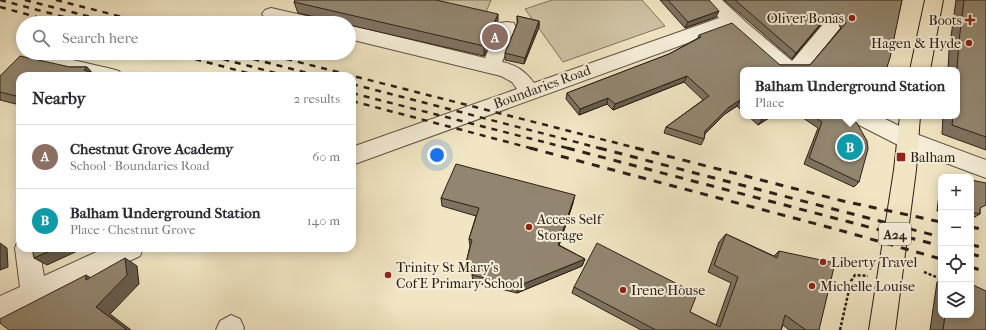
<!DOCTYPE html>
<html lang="en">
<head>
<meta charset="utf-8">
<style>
  body { margin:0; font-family:"IM FELL French Canon",serif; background:#f7f7f7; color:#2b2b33 }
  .controls { position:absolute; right:12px; bottom:12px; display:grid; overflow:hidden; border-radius:8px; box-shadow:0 2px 10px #0003 }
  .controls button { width:36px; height:36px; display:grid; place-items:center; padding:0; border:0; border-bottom:1px solid #e1e1e2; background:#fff; color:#2b2b33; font:20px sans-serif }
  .you { position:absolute; left:437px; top:155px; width:14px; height:14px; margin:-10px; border:3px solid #fff; border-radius:50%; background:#1a73e8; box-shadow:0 0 0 6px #1a73e833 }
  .badge { display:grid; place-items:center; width:26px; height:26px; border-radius:50%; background:#ea580c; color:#fff; font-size:13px; font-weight:700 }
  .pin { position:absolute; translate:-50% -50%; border:2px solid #fff; box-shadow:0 1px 4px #0006 }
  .popup { position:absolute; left:740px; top:67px; width:220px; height:52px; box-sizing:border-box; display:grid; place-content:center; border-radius:8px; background:#fff; filter:drop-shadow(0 1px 3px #0005); font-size:13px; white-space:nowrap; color:#7c7c81 }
  .popup b { font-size:15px; color:#2b2b33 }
  .popup::after { content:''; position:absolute; left:50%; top:100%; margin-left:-8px; border:8px solid transparent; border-top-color:#fff }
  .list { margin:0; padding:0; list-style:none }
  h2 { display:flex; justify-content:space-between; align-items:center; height:52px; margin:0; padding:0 16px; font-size:17px }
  h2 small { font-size:13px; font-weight:400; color:#7c7c81 }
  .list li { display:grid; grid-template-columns:26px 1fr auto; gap:12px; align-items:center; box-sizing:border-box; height:64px; padding:0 16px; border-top:1px solid #e1e1e2 }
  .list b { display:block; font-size:15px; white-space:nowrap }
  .list p { margin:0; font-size:13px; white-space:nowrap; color:#7c7c81 }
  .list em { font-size:13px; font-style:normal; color:#7c7c81 }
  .icon { flex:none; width:22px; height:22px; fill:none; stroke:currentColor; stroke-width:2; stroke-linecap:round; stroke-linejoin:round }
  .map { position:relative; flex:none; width:986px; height:330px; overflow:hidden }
  .search { position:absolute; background:#fff; box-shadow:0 2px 10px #0003; left:16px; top:16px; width:340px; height:44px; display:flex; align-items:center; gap:10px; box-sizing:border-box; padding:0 14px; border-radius:22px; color:#7c7c81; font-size:15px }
  .panel { position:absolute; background:#fff; box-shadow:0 2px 10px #0003; left:16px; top:72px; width:340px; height:180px; border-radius:12px }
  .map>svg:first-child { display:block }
  .green { fill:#d0c4a6; stroke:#7e725e }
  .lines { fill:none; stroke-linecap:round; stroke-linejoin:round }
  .minor-casing { stroke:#5e5142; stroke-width:2 }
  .highway-casing { stroke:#2d2017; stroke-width:2 }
  .path { stroke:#2d2017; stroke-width:2.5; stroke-dasharray:3 2; stroke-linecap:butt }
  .minor { fill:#f6eed8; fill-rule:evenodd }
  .highway { fill:#f1e5c3; fill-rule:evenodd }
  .rail-far1 { stroke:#2d2017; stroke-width:2.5; stroke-dasharray:6 6; stroke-linecap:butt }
  .rail { stroke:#2d2017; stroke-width:3; stroke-dasharray:8 8; stroke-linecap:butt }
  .wall { fill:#7e7360; stroke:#2d2017 }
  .shaded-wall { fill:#675e4e; stroke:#2d2017 }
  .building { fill:#938670; stroke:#2d2017 }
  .poi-dot { fill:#8f2418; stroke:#f6eed8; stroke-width:1.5 }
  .labels { text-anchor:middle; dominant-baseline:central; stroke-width:4; stroke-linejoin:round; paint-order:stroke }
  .shield { fill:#f6eed8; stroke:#695e51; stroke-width:1 }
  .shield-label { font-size:13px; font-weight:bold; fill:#2d2017 }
  .poi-label { font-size:14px; fill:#2d2017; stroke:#f6eed8; text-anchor:start }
  .street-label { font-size:14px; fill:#2d2017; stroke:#f6eed8 }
</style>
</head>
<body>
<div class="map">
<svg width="986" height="330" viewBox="0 0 986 330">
  <rect width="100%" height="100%" fill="#f1e5c3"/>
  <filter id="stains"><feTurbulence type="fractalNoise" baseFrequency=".005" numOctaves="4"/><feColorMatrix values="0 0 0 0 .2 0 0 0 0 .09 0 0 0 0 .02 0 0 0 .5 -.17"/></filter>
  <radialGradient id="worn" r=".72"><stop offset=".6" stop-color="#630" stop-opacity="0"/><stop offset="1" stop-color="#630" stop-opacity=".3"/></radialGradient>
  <g class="green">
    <polygon points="434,0 491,0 486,12"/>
    <polygon points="552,0 642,0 665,26 563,62 525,9"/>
  </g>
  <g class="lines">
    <defs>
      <g id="minor">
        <path d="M702 0H722L747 23 792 61 824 23 831 22 838 23 840 28 806 70H777L729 28 352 165V147L517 89 512 82 501 76 349 39V25L485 58 500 23 507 22 514 23 516 28 502 62C517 65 525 71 534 83L719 18Z"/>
        <polygon points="271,8 315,18 318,23 283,23 265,18 262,14 265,10"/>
        <polygon points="42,53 112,69 119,71 122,76 80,76 35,65 32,60 35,55"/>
        <polygon points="850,116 879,116 916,134 986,160 986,178 900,146 853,122"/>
        <polygon points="18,240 20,240 20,248 39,248 44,276 105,248 143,248 140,256 0,322 0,296 20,287 15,248"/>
        <polygon points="231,315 240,319 244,328 243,330 216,330 220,321"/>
      </g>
      <g id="highway">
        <polygon points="925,0 943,0 930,70 910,70"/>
        <polygon points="900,116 920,116 916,170 895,330 869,330 894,170"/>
      </g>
    </defs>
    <use href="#minor" class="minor-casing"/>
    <use href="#highway" class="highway-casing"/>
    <g class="path">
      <polyline points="924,272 941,279"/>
      <polyline points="840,330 851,281 855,275 868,276"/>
    </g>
    <use href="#minor" class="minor"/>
    <use href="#highway" class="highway"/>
    <g class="rail-far1">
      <polyline points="0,0 87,23"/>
      <polyline points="25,0 114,23"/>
      <polyline points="56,0 146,23"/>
      <polyline points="0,7 59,23"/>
      <polyline points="172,53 259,76"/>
      <polyline points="200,53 287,76"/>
      <polyline points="230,53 319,76"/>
      <polyline points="263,53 640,149"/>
      <polyline points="352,84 603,149"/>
      <polyline points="352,93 571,149"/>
      <polyline points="352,101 534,149"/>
    </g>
    <g class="rail">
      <polyline points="530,148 839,230 941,259"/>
      <polyline points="567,148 941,246"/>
      <polyline points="599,148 941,237"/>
      <polyline points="636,148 843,201 941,222"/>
      <polyline points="971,227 986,230"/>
      <polyline points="971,245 986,248"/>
      <polyline points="971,254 986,258"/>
      <polyline points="971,267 986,272"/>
    </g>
  </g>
  <g class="wall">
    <polygon points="660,0 709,0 716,17 685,28"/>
    <polygon points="724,0 902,0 886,70 743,70 743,112 737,106 725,114 705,134 704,139 701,145 664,133 666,127 703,100 684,82 613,110 607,104 579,115 566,99 567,93 669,54 698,38 699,35 780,65 810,65 841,28 838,22 831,21 823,22 792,59"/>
    <polygon points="956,0 986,0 986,150 942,134 943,116 957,116 957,70 948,70 949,51"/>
    <polygon points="294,2 498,25 484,56 349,25 349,23 342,23 298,13"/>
    <polygon points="517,16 539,21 539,27 524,64 505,60 505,53 517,24"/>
    <polygon points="70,67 87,67 92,73 20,76 20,105 0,100 0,76"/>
    <polygon points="748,116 772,116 758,125"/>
    <polygon points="800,116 846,116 859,182 854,187 804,164 818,128"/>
    <polygon points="971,180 980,209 980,214 971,219"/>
    <polygon points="941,185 941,212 937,211 940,186"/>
    <polygon points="441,198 573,203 559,245 585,259 582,266 517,293 473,282 472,275 473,272 467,269 466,263 470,246 469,239 476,216 442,206"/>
    <polygon points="726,234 774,256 779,251 819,330 789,330 783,325 781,330 641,330 572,293 574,287 690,312 716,325 731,283 708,272 719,242"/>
    <polygon points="941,280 941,315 971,315 986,330 930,330 937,282"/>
  </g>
  <g class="shaded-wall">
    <polygon points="719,11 716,17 685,28 688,22"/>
    <polygon points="498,14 498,25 484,56 484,46"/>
    <polygon points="835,14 831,21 823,22 792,59 796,53 827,16"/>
    <polygon points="539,21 539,27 524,64 525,58"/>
    <polygon points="87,67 95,76 84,70"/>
    <polygon points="687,76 684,82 613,110 615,104"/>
    <polygon points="608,98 607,104 579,115 580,109"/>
    <polygon points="740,100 737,106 725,114 702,137 705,131 728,108"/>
    <polygon points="767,116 772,116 758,125 762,120"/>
    <polygon points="575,195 573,203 557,252 558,245"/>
    <polygon points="0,243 7,248 8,267 0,270"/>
    <polygon points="56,248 84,248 47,265 34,258"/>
    <polygon points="125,258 137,266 139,284 110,314 131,330 127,330 96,307"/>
    <polygon points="585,259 582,266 517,293 518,286"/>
    <polygon points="86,275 99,283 86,280"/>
  </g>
  <g class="building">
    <polygon points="295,0 436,0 498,14 484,46 294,2"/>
    <polygon points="668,0 709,0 719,11 688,22"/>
    <polygon points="735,0 902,0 890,58 886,70 743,70 743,103 740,100 728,108 705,131 704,139 666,127 709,96 687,76 615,104 608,98 580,109 567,93 669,54 701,37 699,35 732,23 780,65 810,65 846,23 843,15 835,14 827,16 796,53"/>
    <polygon points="964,0 986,0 986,137 952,125 953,116 957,116 957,70 959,41"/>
    <polygon points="517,16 539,21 525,58 505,53 518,22"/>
    <polygon points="20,56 70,67 87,67 84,70 98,75 97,76 20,76 20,97 0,92 0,76"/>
    <polygon points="758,116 767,116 762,120"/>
    <polygon points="813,116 846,116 857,123 867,141 868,149 859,182 809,158 822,122"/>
    <polygon points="456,164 575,195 558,245 585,259 518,286 472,275 475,266 466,263 472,240 469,239 479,208 441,198"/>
    <polygon points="971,180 986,183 986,205 980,208 980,214 971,212"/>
    <polygon points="726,234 777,258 779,251 835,263 819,330 806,330 785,315 781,330 656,330 574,287 597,243 697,294 690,312 720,327 738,277 714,265"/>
    <polygon points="32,248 56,248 34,258"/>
    <polygon points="125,258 127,275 96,307 127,330 9,330 0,323 0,319 86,275 86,280"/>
    <polygon points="971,284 986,291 986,330 943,330 945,315 971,315"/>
  </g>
  <g class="poi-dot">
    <circle cx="852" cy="18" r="4"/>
    <path d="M968 14h4v4h4v4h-4v4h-4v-4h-4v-4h4z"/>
    <circle cx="969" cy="43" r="4"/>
    <rect x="896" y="152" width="10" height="10" rx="2"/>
    <circle cx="529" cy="227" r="4"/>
    <circle cx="823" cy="262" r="4"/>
    <circle cx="388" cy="275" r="4"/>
    <circle cx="812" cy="286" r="4"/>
    <circle cx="623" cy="290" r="4"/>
  </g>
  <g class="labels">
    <rect class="shield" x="879" y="223" width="32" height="22" rx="3"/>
    <g class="shield-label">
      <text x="895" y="234">A24</text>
    </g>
    <g class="poi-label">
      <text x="844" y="18" text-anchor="end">Oliver Bonas</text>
      <text x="962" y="20" text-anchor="end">Boots</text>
      <text x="961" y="43" text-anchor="end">Hagen &amp; Hyde</text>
      <text x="910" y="157">Balham</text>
      <text x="537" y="219">Access Self<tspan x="537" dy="16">Storage</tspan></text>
      <text x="831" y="262">Liberty Travel</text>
      <text x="396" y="267">Trinity St Mary's<tspan x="396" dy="16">CofE Primary School</tspan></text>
      <text x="820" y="286">Michelle Louise</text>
      <text x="631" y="290">Irene House</text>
    </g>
    <g class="street-label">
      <text transform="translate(542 87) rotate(-20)">Boundaries Road</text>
    </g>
  </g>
  <rect width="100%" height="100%" filter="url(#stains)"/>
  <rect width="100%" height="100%" fill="url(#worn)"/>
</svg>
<div class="controls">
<button>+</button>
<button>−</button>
<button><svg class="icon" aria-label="locate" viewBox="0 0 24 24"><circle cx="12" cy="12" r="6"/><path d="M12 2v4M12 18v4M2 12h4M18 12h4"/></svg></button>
<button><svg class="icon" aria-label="layers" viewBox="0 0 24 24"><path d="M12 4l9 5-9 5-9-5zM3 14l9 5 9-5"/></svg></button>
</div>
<div class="you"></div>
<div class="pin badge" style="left:495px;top:37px;background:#8d6e63">A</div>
<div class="pin badge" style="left:850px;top:147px;background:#0f9aa8">B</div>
<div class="popup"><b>Balham Underground Station</b>Place</div>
<div class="search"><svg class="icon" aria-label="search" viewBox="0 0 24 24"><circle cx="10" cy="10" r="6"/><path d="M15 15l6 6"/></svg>Search here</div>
<section class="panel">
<h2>Nearby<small>2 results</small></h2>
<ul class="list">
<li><span class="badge" style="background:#8d6e63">A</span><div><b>Chestnut Grove Academy</b><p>School · Boundaries Road</p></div><em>60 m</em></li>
<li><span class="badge" style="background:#0f9aa8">B</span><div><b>Balham Underground Station</b><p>Place · Chestnut Grove</p></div><em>140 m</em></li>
</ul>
</section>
</div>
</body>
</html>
